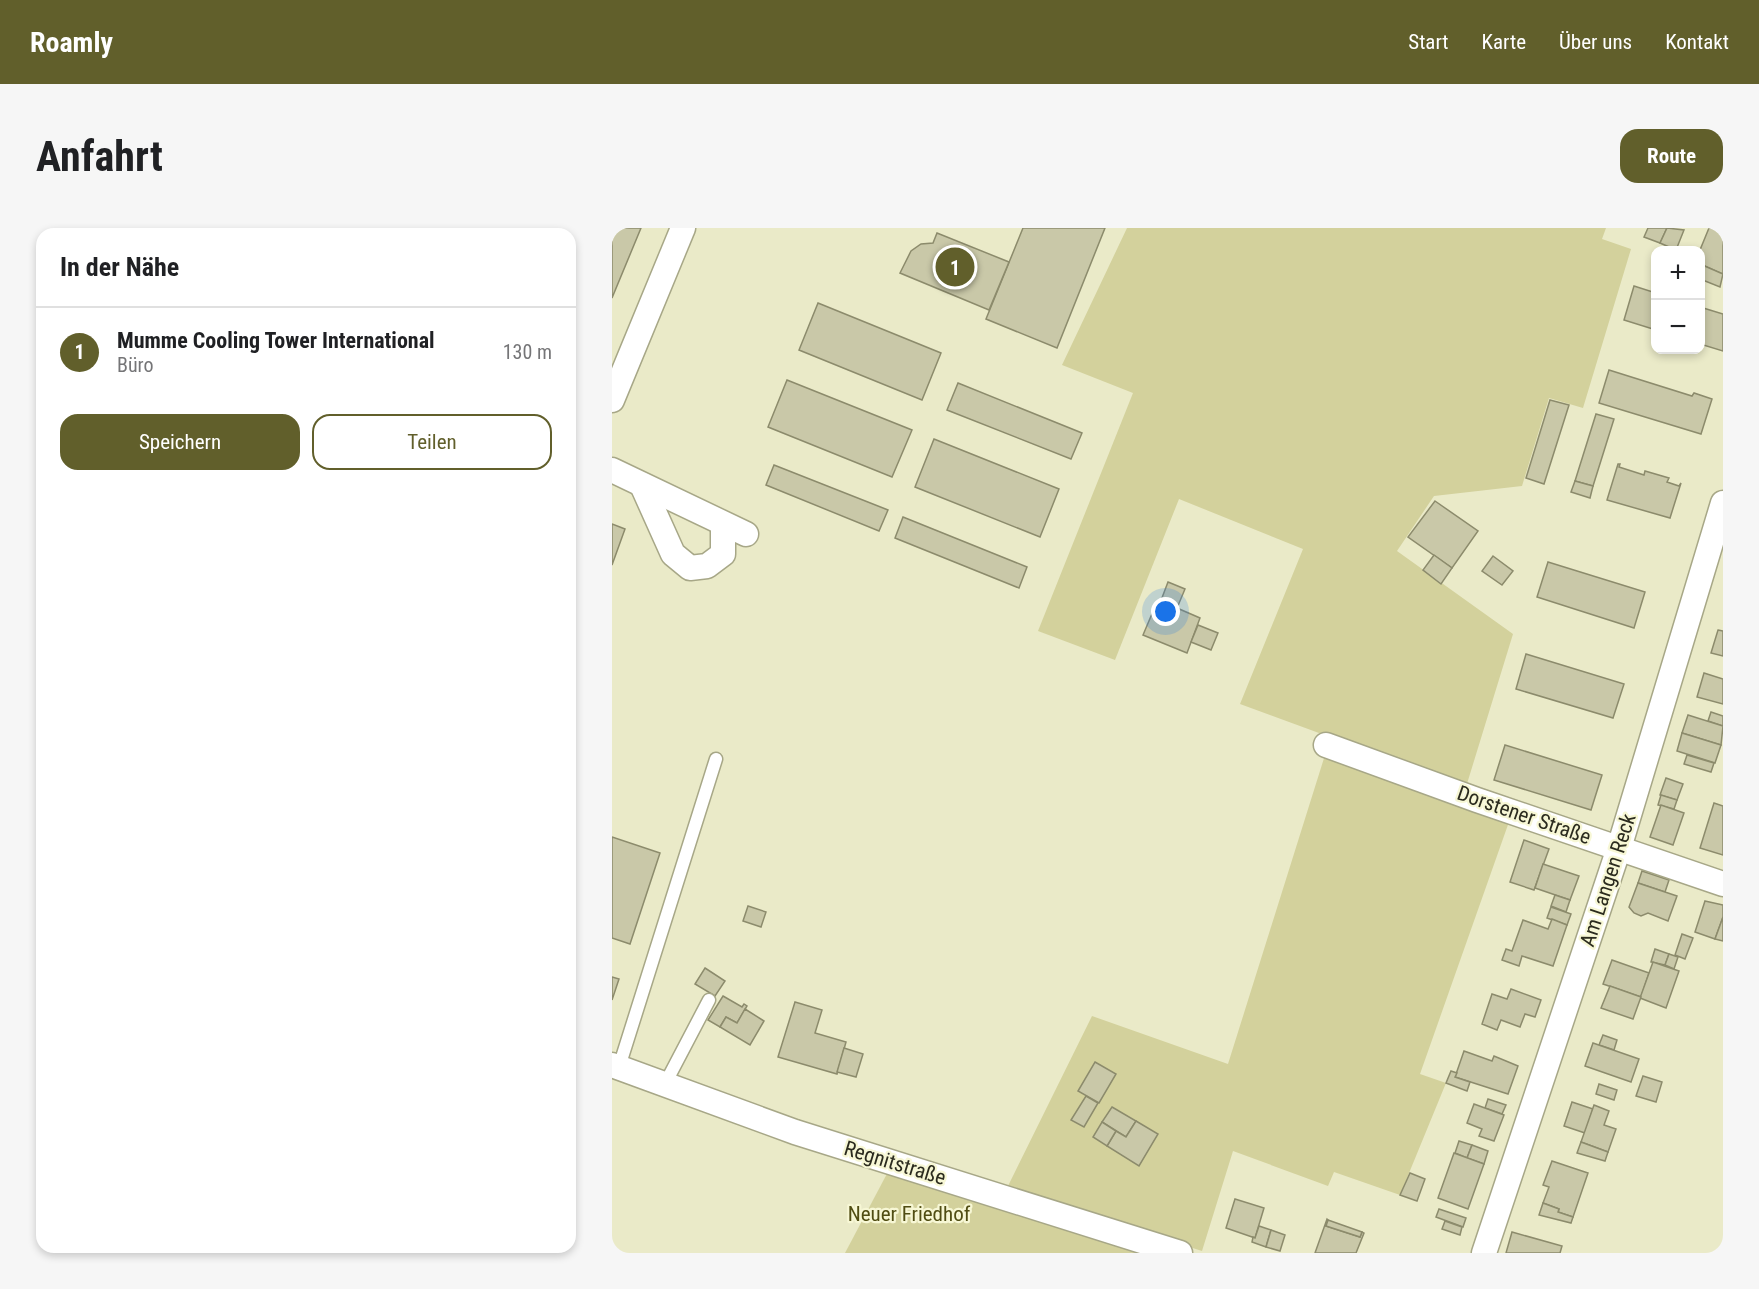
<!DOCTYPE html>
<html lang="de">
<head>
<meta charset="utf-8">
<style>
  body { margin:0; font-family:"Roboto Condensed",sans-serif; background:#f6f6f6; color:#202124 }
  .controls { position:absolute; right:18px; top:18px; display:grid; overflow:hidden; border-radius:12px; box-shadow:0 3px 9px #0003 }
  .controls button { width:54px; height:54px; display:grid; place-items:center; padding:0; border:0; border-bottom:2px solid #e0e0e0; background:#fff; color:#202124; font:30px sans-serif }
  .you { position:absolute; left:554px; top:384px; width:21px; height:21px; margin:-15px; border:4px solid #fff; border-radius:50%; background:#1a73e8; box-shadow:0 0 0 9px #1a73e833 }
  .badge { display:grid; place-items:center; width:39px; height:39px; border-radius:50%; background:#615f2b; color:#fff; font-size:20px; font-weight:700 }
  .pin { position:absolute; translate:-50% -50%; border:3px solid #fff; box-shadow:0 2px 6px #0006 }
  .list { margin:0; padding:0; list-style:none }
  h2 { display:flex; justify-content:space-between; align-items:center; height:78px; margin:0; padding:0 24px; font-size:26px }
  h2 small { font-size:20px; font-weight:400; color:#757577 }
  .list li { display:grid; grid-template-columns:39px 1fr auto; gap:18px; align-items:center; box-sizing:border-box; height:90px; padding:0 24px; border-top:2px solid #e0e0e0 }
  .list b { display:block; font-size:22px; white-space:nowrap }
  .list p { margin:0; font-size:20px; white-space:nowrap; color:#757577 }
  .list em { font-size:20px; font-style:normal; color:#757577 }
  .actions { display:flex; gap:12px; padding:18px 24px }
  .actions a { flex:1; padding:14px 0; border:2px solid #615f2b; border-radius:18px; text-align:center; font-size:21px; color:#615f2b }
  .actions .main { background:#615f2b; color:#fff }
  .map { position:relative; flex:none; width:1111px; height:1025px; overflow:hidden; border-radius:18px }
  header { display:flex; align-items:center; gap:36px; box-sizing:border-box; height:84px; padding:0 30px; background:#615f2b; color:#fff }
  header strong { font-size:28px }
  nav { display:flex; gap:33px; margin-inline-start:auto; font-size:21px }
  .intro { display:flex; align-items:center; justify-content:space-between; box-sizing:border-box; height:144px; padding:0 36px }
  h1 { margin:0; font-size:42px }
  .button { padding:15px 27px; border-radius:18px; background:#615f2b; color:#fff; font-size:21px; font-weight:700 }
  main { display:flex; gap:36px; padding:0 36px }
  aside { flex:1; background:#fff; border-radius:18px; box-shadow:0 3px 9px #0003 }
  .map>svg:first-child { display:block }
  .green { fill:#d3d19c }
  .building { fill:#c9c8a8; stroke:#8c8b6c; stroke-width:1.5 }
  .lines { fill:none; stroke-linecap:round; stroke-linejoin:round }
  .lane-casing { stroke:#a7a787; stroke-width:15 }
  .street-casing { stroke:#a7a787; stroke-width:27 }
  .lane { stroke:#fff; stroke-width:12 }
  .street { stroke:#fff; stroke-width:24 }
  .labels { text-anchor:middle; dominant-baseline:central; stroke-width:4.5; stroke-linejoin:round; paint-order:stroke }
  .street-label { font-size:21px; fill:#2b2b1e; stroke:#f7f7d5 }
  .park-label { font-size:21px; fill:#504d13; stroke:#f7f7d5 }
</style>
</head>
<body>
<header>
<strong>Roamly</strong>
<nav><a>Start</a><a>Karte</a><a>Über uns</a><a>Kontakt</a></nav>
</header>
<div class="intro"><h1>Anfahrt</h1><a class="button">Route</a></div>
<main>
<aside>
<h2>In der Nähe<small></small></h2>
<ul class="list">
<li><span class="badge">1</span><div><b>Mumme Cooling Tower International</b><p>Büro</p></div><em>130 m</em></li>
</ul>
<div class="actions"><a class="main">Speichern</a><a>Teilen</a></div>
</aside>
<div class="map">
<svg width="1111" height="1025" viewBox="0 0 1111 1025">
  <rect width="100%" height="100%" fill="#eaeac8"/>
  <g class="green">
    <polygon points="515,0 994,0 990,11 1019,21 971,180 937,170 910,258 822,268 785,323 901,406 854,559 628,476 691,321 567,271 503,432 426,403 521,165 450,137"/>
    <polygon points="713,527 898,591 808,846 834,855 788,967 722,944 716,958 621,923 590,1023 395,960 480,788 616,836"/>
    <polygon points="278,940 545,1025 233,1025"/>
  </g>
  <g class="building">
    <polygon points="0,0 29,0 0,70"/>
    <polygon points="411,0 493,0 445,120 374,91"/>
    <polygon points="1036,0 1055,0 1048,15 1032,9"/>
    <polygon points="1055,0 1072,2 1064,22 1048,15"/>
    <polygon points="1097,0 1111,0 1111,46 1088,36 1088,22"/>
    <polygon points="325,5 397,34 377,82 288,45 299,23 309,16 321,15"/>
    <polygon points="1088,36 1111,46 1108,59 1088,51"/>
    <polygon points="1022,58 1044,65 1044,102 1012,92"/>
    <polygon points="206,75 329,125 310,172 187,122"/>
    <polygon points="1088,79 1111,86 1111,123 1088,116"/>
    <polygon points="997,142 1080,168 1082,165 1100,171 1089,206 987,175"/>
    <polygon points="175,152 300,202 280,249 156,199"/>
    <polygon points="346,155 470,205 459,231 335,182"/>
    <polygon points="938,172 957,177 932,256 914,250"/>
    <polygon points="984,186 1002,191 981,258 963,253"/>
    <polygon points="322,211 447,261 428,309 303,259"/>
    <polygon points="1006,236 1008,236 1007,239 1032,247 1033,243 1057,250 1055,254 1067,258 1069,255 1058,290 995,272"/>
    <polygon points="162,237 276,282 267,303 154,257"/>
    <polygon points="963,253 981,258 978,270 959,264"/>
    <polygon points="823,273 866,303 840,340 796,309"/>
    <polygon points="291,289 415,339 407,360 283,310"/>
    <polygon points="0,296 13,301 0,337"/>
    <polygon points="822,327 840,340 829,356 811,342"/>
    <polygon points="881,328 901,343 890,357 870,343"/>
    <polygon points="936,334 1033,364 1022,400 925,369"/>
    <polygon points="556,354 573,361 565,380 588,390 575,425 531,407 545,374 548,375"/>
    <polygon points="586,397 606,405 599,422 579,414"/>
    <polygon points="1106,402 1111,403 1111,428 1099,425"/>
    <polygon points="914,426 1012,456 1001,490 904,461"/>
    <polygon points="1092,445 1111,451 1111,476 1085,469"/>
    <polygon points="1099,484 1111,488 1111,498 1096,493"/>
    <polygon points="1076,487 1111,498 1109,517 1070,505"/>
    <polygon points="1070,505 1109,517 1103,535 1065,523"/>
    <polygon points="893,517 990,547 979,582 882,552"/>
    <polygon points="1075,527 1102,535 1099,544 1072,536"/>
    <polygon points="1054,550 1071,556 1065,572 1048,567"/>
    <polygon points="1049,567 1065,572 1062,581 1046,577"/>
    <polygon points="1102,575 1111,578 1111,627 1088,620"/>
    <polygon points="1049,577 1072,585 1061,617 1038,609"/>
    <polygon points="0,609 48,625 18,716 0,710"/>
    <polygon points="912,612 937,621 922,662 898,654"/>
    <polygon points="931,636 967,648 958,672 923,660"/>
    <polygon points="1030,643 1057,652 1053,664 1026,655"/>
    <polygon points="1026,655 1065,668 1056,693 1036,685 1029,688 1022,685 1017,679"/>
    <polygon points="943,667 958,672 954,684 939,678"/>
    <polygon points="1093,673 1111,677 1111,689 1103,711 1083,704"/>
    <polygon points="136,678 154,684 149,699 131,693"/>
    <polygon points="939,679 959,686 955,697 935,690"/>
    <polygon points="1111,689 1111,713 1103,711"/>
    <polygon points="940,691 955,697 941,738 910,728 907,738 890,732 894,721 900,723 911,692 936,701"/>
    <polygon points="1070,706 1081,710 1073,731 1063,727"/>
    <polygon points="1043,721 1057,726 1053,737 1039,734"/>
    <polygon points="1057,726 1066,729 1062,741 1053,737"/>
    <polygon points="1000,732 1037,745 1029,769 991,756"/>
    <polygon points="1041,734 1067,743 1054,780 1028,770"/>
    <polygon points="93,740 113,753 103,768 83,756"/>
    <polygon points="0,749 7,751 0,772"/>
    <polygon points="998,758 1029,769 1021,791 989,780"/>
    <polygon points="899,761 929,772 923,789 913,786 908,799 889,792 885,802 870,796 880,766 895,771"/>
    <polygon points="111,768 130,779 132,776 135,778 125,795 114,789 108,799 96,792"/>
    <polygon points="183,774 210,782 203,805 234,814 225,846 166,829"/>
    <polygon points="133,781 152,793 138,817 108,799 114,789 125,795"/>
    <polygon points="991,807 1005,812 1002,822 987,817"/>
    <polygon points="981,815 1027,831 1019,854 973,838"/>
    <polygon points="232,820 251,826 244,849 225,844"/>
    <polygon points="852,823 880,833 882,828 906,838 896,866 843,849"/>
    <polygon points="483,834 504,846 487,875 466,863"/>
    <polygon points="839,843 845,845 843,849 858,854 855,863 834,855"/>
    <polygon points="1031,848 1050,854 1044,874 1024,868"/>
    <polygon points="987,856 1005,862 1002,872 984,866"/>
    <polygon points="474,868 486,875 472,899 459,892"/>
    <polygon points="876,871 894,877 890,886 873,880"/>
    <polygon points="960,874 981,881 973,905 952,898"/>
    <polygon points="862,876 892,887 882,913 867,908 870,901 855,895"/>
    <polygon points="982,877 997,883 992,897 1004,901 996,924 969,914"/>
    <polygon points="500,879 524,893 514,909 490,894"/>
    <polygon points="524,893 546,906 527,938 495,918 504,903 514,909"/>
    <polygon points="490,894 504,903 495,918 481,909"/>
    <polygon points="847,913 860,917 855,930 843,925"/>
    <polygon points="969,914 996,924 993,933 965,925"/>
    <polygon points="860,917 876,923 872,936 855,930"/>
    <polygon points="842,925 872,936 856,981 826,970"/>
    <polygon points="940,933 976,945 961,989 946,984 947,981 931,975 937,959 931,957"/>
    <polygon points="798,945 813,951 805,973 788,967"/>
    <polygon points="623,971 652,980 643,1010 614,1000"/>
    <polygon points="931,975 947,981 946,984 961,989 959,995 927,987"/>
    <polygon points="827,981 854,990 851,999 824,989"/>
    <polygon points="715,991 716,992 714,998 748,1009 750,1004 752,1005 744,1025 703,1025"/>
    <polygon points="716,992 750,1004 748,1009 714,998"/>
    <polygon points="833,993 850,999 848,1007 830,1001"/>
    <polygon points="647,998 659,1002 654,1019 640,1014 641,1009 643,1010"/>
    <polygon points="659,1002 673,1007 668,1023 654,1019"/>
    <polygon points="900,1004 950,1018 948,1025 894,1025"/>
  </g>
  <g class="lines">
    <defs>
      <g id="lane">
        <polyline points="7,839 104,531"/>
        <polyline points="53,856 97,772"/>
      </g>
      <g id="street">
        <polyline points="0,172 71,0"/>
        <polyline points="0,242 134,306"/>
        <polyline points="30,257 61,326 78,340 95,338 111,326 111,297"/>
        <polyline points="714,517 865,572 1111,656"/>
        <polyline points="0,837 183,904 568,1025"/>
        <polyline points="872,1025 1007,620 1111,275"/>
      </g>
    </defs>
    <use href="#lane" class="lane-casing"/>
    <use href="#street" class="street-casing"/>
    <use href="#lane" class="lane"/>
    <use href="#street" class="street"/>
  </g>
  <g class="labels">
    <g class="street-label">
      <text transform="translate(912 587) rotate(19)">Dorstener Straße</text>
      <text transform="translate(996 652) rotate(-72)">Am Langen Reck</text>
      <text transform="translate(283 935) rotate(17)">Regnitstraße</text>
    </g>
    <g class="park-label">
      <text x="297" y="986">Neuer Friedhof</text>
    </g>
  </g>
</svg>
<div class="controls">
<button>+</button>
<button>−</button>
</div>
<div class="you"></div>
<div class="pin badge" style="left:343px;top:39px">1</div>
</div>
</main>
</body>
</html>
